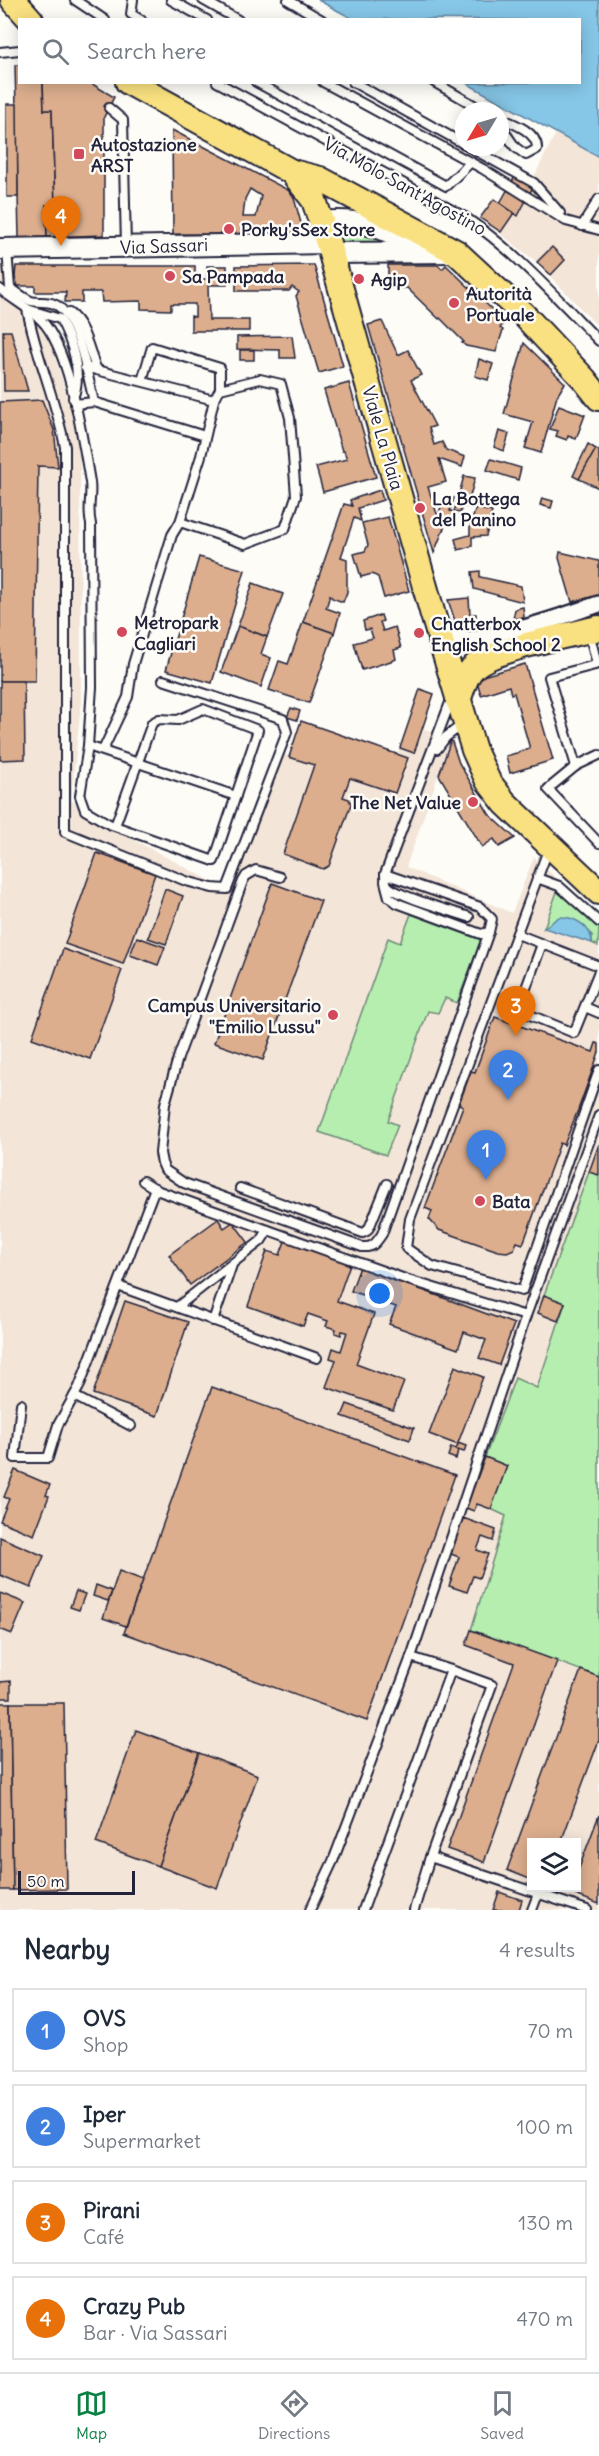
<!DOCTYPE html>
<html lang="en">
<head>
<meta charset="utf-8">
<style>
  body { margin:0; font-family:Delius,sans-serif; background:#f2f2f3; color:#1f2937 }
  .controls { position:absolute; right:18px; bottom:18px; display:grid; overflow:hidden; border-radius:0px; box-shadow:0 3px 15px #0003 }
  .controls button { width:54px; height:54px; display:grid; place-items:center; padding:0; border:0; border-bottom:2px solid #e0e1e3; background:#fff; color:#1f2937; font:30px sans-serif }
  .compass { position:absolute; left:455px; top:102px; width:54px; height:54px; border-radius:50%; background:#fff; box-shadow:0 3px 15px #0003; rotate:232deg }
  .scale { position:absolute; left:18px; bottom:15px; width:117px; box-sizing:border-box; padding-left:6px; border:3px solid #22223b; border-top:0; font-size:16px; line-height:21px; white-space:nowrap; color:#22223b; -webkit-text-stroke:4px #fdfcf7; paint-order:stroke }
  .you { position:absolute; left:380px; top:1294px; width:21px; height:21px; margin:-15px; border:4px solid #fff; border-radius:50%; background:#1a73e8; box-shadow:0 0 0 9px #1a73e833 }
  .badge { display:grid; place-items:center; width:39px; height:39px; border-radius:50%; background:#0b8043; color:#fff; font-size:20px; font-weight:700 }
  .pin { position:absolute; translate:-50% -50px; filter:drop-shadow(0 2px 3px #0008) }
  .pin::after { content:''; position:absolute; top:32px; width:21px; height:18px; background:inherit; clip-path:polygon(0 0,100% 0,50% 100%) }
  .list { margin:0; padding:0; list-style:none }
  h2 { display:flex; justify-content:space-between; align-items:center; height:78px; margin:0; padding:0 24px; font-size:26px }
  h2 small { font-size:20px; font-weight:400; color:#747a83 }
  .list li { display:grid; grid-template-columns:39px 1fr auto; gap:18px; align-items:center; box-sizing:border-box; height:84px; margin:0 12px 12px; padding:0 12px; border:2px solid #e0e1e3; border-radius:0px }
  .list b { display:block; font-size:22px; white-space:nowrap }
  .list p { margin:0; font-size:20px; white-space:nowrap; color:#747a83 }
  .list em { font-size:20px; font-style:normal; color:#747a83 }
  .icon { flex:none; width:33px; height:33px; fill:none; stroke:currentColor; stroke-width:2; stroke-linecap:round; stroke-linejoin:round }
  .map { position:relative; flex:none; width:599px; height:1910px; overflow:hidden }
  .search { position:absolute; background:#fff; box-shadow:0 3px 15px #0003; left:18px; right:18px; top:18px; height:66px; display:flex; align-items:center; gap:15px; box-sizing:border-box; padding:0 21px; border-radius:0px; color:#747a83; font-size:22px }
  .sheet { height:462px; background:#fff }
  nav { display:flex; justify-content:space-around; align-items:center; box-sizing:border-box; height:84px; border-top:2px solid #e0e1e3; background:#fff; font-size:16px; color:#747a83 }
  nav a { display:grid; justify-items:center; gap:3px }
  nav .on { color:#0b8043 }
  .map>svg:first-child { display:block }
  .built { fill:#f3e5d8; fill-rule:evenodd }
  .green { fill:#b6eeb0; stroke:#6c8876; stroke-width:1.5 }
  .water { fill:#86c6e7; stroke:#5e84a2; stroke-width:1.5 }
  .building { fill:#dcae8e; stroke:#22223b; stroke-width:1.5; fill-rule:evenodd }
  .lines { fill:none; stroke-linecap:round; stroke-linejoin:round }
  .service-casing { stroke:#22223b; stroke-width:12 }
  .minor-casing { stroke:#22223b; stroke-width:20 }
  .tertiary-casing { stroke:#22223b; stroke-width:24 }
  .primary-casing { stroke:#22223b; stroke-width:28 }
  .service { stroke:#fdfcf7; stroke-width:8 }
  .minor { stroke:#fdfcf7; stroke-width:15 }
  .tertiary { stroke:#fdfcf7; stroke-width:20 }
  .primary { stroke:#f9e181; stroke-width:24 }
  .poi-dot { fill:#d1495b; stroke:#fdfcf7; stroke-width:2 }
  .labels { text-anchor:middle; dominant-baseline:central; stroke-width:5; stroke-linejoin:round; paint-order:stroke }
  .poi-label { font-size:18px; font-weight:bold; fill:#22223b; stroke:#fdfcf7; text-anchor:start }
  .street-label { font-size:18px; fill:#22223b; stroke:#fdfcf7 }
</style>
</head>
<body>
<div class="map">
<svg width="599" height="1910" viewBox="0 0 599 1910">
  <rect width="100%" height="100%" fill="#fdfcf7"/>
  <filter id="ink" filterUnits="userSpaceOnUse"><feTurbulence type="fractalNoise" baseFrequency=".0167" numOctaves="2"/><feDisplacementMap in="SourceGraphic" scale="12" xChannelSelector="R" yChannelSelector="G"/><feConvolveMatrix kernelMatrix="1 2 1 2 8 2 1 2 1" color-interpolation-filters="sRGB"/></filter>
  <g filter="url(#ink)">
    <g class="built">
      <polygon points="556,133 599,157 599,328 537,262 480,218 494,199 500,203 533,179"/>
      <path d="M0 265 16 266 18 285 21 286 50 341 73 414 80 463 81 704 71 800 94 819 217 884 235 886 279 753 289 756 301 721 397 754 400 748 414 752 422 728 451 739 406 867 512 913 534 857 599 919V1910H0ZM532 1842H576V1888H532Z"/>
    </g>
    <g class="green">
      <polygon points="334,230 369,233 396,247 340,248"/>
      <path d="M558 889 599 928 598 946 592 943V935C572 921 566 909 544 928Z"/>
      <polygon points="411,914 481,940 457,1003 445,998 438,1013 428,1011 388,1121 398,1125 386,1155 319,1132 388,938 400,943"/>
      <polygon points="589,1172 599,1175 599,1677 471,1630 506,1516 491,1509 507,1466 485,1457 515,1378 537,1388 565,1303 544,1295"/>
    </g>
    <g class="water">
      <polygon points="318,0 599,0 599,157 466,83 580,82 580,20 353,19"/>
      <path d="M559 917C575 916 592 927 592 943L544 928Z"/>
    </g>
    <g class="building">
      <polygon points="15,65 20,65 20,82 43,82 44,110 52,110 55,205 46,205 47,237 19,238"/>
      <polygon points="43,82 89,82 114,97 104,117 104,235 47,237 46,205 55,205 52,110 44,110"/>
      <polygon points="7,104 17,104 18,197 7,197"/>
      <path d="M172 130 288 190 294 198 301 223 300 231 293 235 173 234ZM250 189 261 196 256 217H243L245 199Z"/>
      <polygon points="518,171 536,181 518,216 500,203"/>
      <polygon points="494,199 514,213 501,232 480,218"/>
      <polygon points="552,247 565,260 551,275 537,262"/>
      <polygon points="314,265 343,366 319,373 296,296 299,292 292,287 289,291 236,291 236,266"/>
      <polygon points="388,265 438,265 442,269 446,265 505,322 500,328 503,330 496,352 466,346 462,343 464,342 440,318 439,319 407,288 388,288"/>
      <polygon points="16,266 195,266 195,274 198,274 198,279 207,279 207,266 227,266 227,285 208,285 209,320 249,320 249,331 191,331 191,316 195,317 195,304 171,304 171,310 141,309 141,301 102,302 101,292 82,292 82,302 65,302 66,292 35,292 35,286 18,286 15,277"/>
      <polygon points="382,321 398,355 408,350 421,375 411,380 435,426 429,428 434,445 442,442 446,450 465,457 462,467 439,459 446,482 428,487 438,517 444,496 454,498 450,511 454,512 454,522 450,523 448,518 434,553 368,325"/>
      <polygon points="3,331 11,331 28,391 4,391"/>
      <polygon points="292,336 295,358 280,358 280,350 237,349 237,337"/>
      <polygon points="524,343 565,383 557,396 541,453 525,448 533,422 504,414"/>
      <rect x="240" y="350" width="14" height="10"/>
      <polygon points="479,359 493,364 488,380 475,376"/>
      <polygon points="349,383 376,477 323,492 316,467 347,459 344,451 342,451 324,390"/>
      <polygon points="42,400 54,430 58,467 38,466 35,681 0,681 0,402"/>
      <polygon points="559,405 585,415 576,439 568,436 567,440 556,436 558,431 550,429"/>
      <polygon points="499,431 509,434 504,451 494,447"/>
      <polygon points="588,444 596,449 579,479 573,476"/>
      <polygon points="596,449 599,451 599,488 579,479"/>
      <polygon points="491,459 521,468 518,480 487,470"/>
      <polygon points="464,476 475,478 467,507 462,506 460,513 454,512"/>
      <polygon points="380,490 383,500 358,508 361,521 354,518 341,557 347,559 347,592 343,602 332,598 330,595 326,608 340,613 334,633 303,622 344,504 352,506 350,500"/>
      <polygon points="542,498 553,501 551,508 540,505"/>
      <polygon points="476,508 492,512 486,536 472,537 472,546 458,550 455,539 470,535 470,526"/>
      <polygon points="388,517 409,591 384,598 378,577 372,574 361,577 354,554 365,551 368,545 362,523"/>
      <polygon points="560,552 599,561 599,595 572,602 559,558"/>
      <polygon points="199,557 245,570 212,683 166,670"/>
      <polygon points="480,571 480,577 521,586 523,602 474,589 472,572"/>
      <polygon points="253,583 283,594 267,637 238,626"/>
      <polygon points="469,598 470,614 476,614 476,620 455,621 448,600"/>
      <polygon points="523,607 524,617 513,619 515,609"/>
      <polygon points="381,615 383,621 380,622 383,631 395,627 401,648 394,650 396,659 394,660 362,670 354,643 373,638 370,629 365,630 363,621"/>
      <polygon points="303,622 334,633 309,703 269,690 279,661 288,664"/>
      <polygon points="238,626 267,637 261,654 271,658 261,687 221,672"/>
      <polygon points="525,664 553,760 510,773 506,756 530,749 514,693 511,694 509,686 481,695 476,678"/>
      <polygon points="0,681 24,681 25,759 0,760"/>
      <polygon points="420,689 434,694 414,753 400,748"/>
      <polygon points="291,708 300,711 297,720 287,717"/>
      <polygon points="301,721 408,758 395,793 350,778 343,797 349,799 351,804 329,866 323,869 283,854 314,765 289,757"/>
      <polygon points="451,739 459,763 489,814 515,838 499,847 494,839 482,847 439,775"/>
      <polygon points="97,853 155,874 123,964 65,944"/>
      <polygon points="272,883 321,901 263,1060 214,1043"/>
      <polygon points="165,889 183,896 166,944 148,938"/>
      <polygon points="137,937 165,947 158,965 130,955"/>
      <polygon points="63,949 122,970 90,1059 32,1038"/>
      <polygon points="495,1017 593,1052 596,1043 599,1044 599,1052 578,1110 564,1145 560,1143 523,1244 517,1242 514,1249 507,1252 498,1251 439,1230 429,1219 432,1211 425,1208 463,1106 459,1104 471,1071 475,1072"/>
      <polygon points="599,1144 599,1175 589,1172"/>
      <polygon points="218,1219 224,1228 233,1222 248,1242 190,1285 169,1255"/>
      <polygon points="285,1241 350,1264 337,1301 374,1314 356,1364 404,1382 393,1410 326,1387 336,1360 330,1358 333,1348 341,1351 347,1332 342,1331 341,1335 335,1333 336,1329 326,1326 328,1321 308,1314 303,1326 248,1306 267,1251 280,1255"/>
      <polygon points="360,1267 514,1324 499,1365 479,1358 486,1340 464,1332 458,1349 389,1324 396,1307 351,1291"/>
      <polygon points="544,1295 565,1303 558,1321 538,1313"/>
      <polygon points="125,1301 188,1322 157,1416 93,1394"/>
      <polygon points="455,1366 483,1377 458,1443 466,1446 464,1452 458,1450 456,1459 448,1456 451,1447 456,1449 458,1445 429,1434"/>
      <polygon points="212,1387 455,1475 367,1721 124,1633"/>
      <polygon points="347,1404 414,1428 410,1440 342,1416"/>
      <polygon points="485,1457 507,1466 491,1509 477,1504 474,1511 466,1508"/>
      <polygon points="15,1470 50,1485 46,1495 49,1496 34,1535 0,1521 9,1499 4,1497"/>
      <polygon points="463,1518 496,1530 493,1541 482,1537 477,1550 488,1554 479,1578 473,1576 467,1592 449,1586 459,1557 451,1554"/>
      <polygon points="0,1537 44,1556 31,1588 0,1575"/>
      <polygon points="119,1571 143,1580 126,1626 103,1618"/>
      <polygon points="96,1585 112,1591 108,1601 93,1596"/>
      <polygon points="76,1591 85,1594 79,1610 70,1607"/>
      <polygon points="0,1593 25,1603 12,1634 0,1629"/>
      <polygon points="471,1630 557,1661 484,1862 447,1849 514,1663 466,1645"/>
      <polygon points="581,1670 599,1677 599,1740 561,1842 532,1842 532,1880 507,1870"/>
      <polygon points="11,1681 11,1698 0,1698 0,1682"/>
      <polygon points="0,1703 10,1703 13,1890 0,1890"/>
      <polygon points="10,1703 64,1703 67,1889 13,1890"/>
      <polygon points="136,1730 199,1753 158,1866 96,1843"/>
      <polygon points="199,1753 258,1775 217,1888 158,1866"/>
      <polygon points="599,1815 599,1904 570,1893 572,1888 576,1888 576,1876"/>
      <polygon points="499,1892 522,1900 519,1910 493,1910"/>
    </g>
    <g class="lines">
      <defs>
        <g id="service">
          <polyline points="75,0 105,20"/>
          <polyline points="133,0 131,14 141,20"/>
          <polyline points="171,0 207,20"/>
          <polyline points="203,0 238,20"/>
          <polyline points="288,0 322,20"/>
          <polyline points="0,52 20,50"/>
          <path d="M217 82 465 217C516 252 556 297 599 341"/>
          <polyline points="256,82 446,186 471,162"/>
          <polyline points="323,82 483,169 566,221 599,230"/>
          <polyline points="353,82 464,144"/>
          <polyline points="434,82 484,111"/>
          <polyline points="109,108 123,120 126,246"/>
          <path d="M500 118C513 123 538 132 537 149L526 155 515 147 500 125"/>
          <polyline points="469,147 534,183 560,213"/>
          <polyline points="582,226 599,199"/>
          <path d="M7 250 10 288C17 292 24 298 31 301 38 303 47 301 54 304 78 313 88 379 94 402"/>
          <path d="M0 289C13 300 29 308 41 320 70 348 83 442 90 482 92 496 87 509 91 524L92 687 88 746 80 796 85 810 109 824 214 861 258 730 203 709 178 720 159 719 152 723 115 826"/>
          <path d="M69 313C85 324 89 352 97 370"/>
          <polyline points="85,367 214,400 201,456 180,522 172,535 133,664 128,697 103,750"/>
          <polyline points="142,381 152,347 220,368 220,389"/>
          <path d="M73 398C83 374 72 341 60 319L27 309C36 356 56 400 65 447V832L186 881 212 888 227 889 287 732 283 719 163 680"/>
          <polyline points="75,404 94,402 205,436"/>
          <polyline points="180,522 245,544 285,529 296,496 290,418 281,384 260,379 220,389 214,400"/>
          <polyline points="589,632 597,664"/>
          <polyline points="599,664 549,677 576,766 548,789 599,843"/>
          <path d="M451 700 385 874C385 879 385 884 389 887 401 897 452 911 469 917"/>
          <polyline points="88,746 236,796"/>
          <polyline points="437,749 446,737 463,724"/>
          <polyline points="576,766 599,755"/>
          <polyline points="548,850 410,1219 406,1248 432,1266 522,1291 599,1070"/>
          <path d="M280 877 256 870 246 876 243 881 178 1058 165 1104 160 1153 162 1163 165 1170 184 1183 362 1247C373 1248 376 1243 382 1234L489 932"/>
          <polyline points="537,878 559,886 599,922"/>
          <polyline points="385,882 389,897 397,903 481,934 489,932 492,919 480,907 385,874"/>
          <polyline points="517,934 599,966"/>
          <polyline points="542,944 518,1010 574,1033 599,971"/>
          <polyline points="585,1007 599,1013"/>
          <polyline points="143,1181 159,1191 408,1280 526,1316 599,1115"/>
          <polyline points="240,1188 363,1233 367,1231 370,1226 387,1184"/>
          <polyline points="118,1286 317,1358"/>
          <polyline points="177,1307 261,1241 268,1230"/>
          <polyline points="213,1321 232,1265"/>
          <polyline points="74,1396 131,1426"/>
          <polyline points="21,1404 15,1458 48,1458 58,1425 79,1387 155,1188"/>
          <polyline points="411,1657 526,1316"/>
          <polyline points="310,1910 333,1861 411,1657 451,1670"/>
          <polyline points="363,1910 451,1670 492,1685 430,1857 587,1910"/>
          <polyline points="414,1910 430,1857"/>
          <polyline points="532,1910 538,1894"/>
        </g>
        <path id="minor" d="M438 622C443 628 447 636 455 638 479 647 571 613 599 604"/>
        <g id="tertiary">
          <path d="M321 222C366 217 387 231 425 250"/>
          <polyline points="0,249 328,243"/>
          <polyline points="332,253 455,252"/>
        </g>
        <g id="primary">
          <polyline points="13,0 31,20"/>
          <polyline points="128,82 292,172 320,179 456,252 523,314 584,379 599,398"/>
          <polyline points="292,172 314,200 328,243 433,615 474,750 488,781 505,803 599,892"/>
          <path d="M458 701C462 690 465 675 474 667 492 649 571 635 599 628"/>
        </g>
      </defs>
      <use href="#service" class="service-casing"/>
      <use href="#minor" class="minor-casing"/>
      <use href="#tertiary" class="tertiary-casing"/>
      <use href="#primary" class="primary-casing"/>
      <use href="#service" class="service"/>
      <use href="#minor" class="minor"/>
      <use href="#tertiary" class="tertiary"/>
      <use href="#primary" class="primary"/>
    </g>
  </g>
  <g class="poi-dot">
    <rect x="73" y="148" width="12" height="12" rx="3"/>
    <circle cx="229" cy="229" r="6"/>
    <circle cx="170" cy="276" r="6"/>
    <circle cx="359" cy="279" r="6"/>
    <circle cx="454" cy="303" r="6"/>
    <circle cx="420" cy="508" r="6"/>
    <circle cx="122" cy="632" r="6"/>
    <circle cx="419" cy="633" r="6"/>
    <circle cx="473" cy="802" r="6"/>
    <circle cx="333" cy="1015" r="6"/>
    <circle cx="480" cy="1201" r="6"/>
  </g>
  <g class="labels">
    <g class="poi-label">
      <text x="91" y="144">Autostazione<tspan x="91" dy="21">ARST</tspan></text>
      <text x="241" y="229">Porky'sSex Store</text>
      <text x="182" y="276">Sa Pampada</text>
      <text x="371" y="279">Agip</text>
      <text x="466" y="293">Autorità<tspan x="466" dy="21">Portuale</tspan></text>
      <text x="432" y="498">La Bottega<tspan x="432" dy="21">del Panino</tspan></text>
      <text x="134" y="622">Metropark<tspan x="134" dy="21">Cagliari</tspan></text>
      <text x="431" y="623">Chatterbox<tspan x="431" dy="21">English School 2</tspan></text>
      <text x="461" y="802" text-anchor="end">The Net Value</text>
      <text x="321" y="1005" text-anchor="end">Campus Universitario<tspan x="321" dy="21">"Emilio Lussu"</tspan></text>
      <text x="492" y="1201">Bata</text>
    </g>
    <g class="street-label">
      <text transform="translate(405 186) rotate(29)">Via Molo Sant'Agostino</text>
      <text transform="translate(164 246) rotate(-2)">Via Sassari</text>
      <text transform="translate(383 438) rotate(74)">Viale La Plaia</text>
    </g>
  </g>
</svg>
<div class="controls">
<button><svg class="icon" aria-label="layers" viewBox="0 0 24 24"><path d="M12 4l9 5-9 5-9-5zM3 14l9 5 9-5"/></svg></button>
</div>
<svg class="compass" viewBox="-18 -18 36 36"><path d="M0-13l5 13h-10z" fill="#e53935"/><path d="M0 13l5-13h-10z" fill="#747a83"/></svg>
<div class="scale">50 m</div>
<div class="you"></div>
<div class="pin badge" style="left:486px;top:1180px;background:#3f7fe0">1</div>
<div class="pin badge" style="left:508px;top:1100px;background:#3f7fe0">2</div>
<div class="pin badge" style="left:516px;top:1036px;background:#e8710a">3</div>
<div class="pin badge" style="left:61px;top:246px;background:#e8710a">4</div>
<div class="search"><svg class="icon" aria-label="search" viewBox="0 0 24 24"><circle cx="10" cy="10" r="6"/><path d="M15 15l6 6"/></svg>Search here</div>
</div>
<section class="sheet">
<h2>Nearby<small>4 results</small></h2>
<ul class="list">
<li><span class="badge" style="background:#3f7fe0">1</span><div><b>OVS</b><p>Shop</p></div><em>70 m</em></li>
<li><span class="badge" style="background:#3f7fe0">2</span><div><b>Iper</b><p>Supermarket</p></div><em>100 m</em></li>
<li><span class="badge" style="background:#e8710a">3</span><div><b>Pirani</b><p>Café</p></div><em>130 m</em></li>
<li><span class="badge" style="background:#e8710a">4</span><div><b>Crazy Pub</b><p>Bar · Via Sassari</p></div><em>470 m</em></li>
</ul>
</section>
<nav>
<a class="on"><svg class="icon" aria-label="map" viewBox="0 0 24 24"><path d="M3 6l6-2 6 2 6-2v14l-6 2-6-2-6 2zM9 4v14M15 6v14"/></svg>Map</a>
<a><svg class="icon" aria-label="directions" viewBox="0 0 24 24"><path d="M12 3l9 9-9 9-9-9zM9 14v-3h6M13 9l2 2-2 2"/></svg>Directions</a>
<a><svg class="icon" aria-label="saved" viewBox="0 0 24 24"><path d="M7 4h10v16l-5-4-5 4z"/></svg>Saved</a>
</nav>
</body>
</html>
